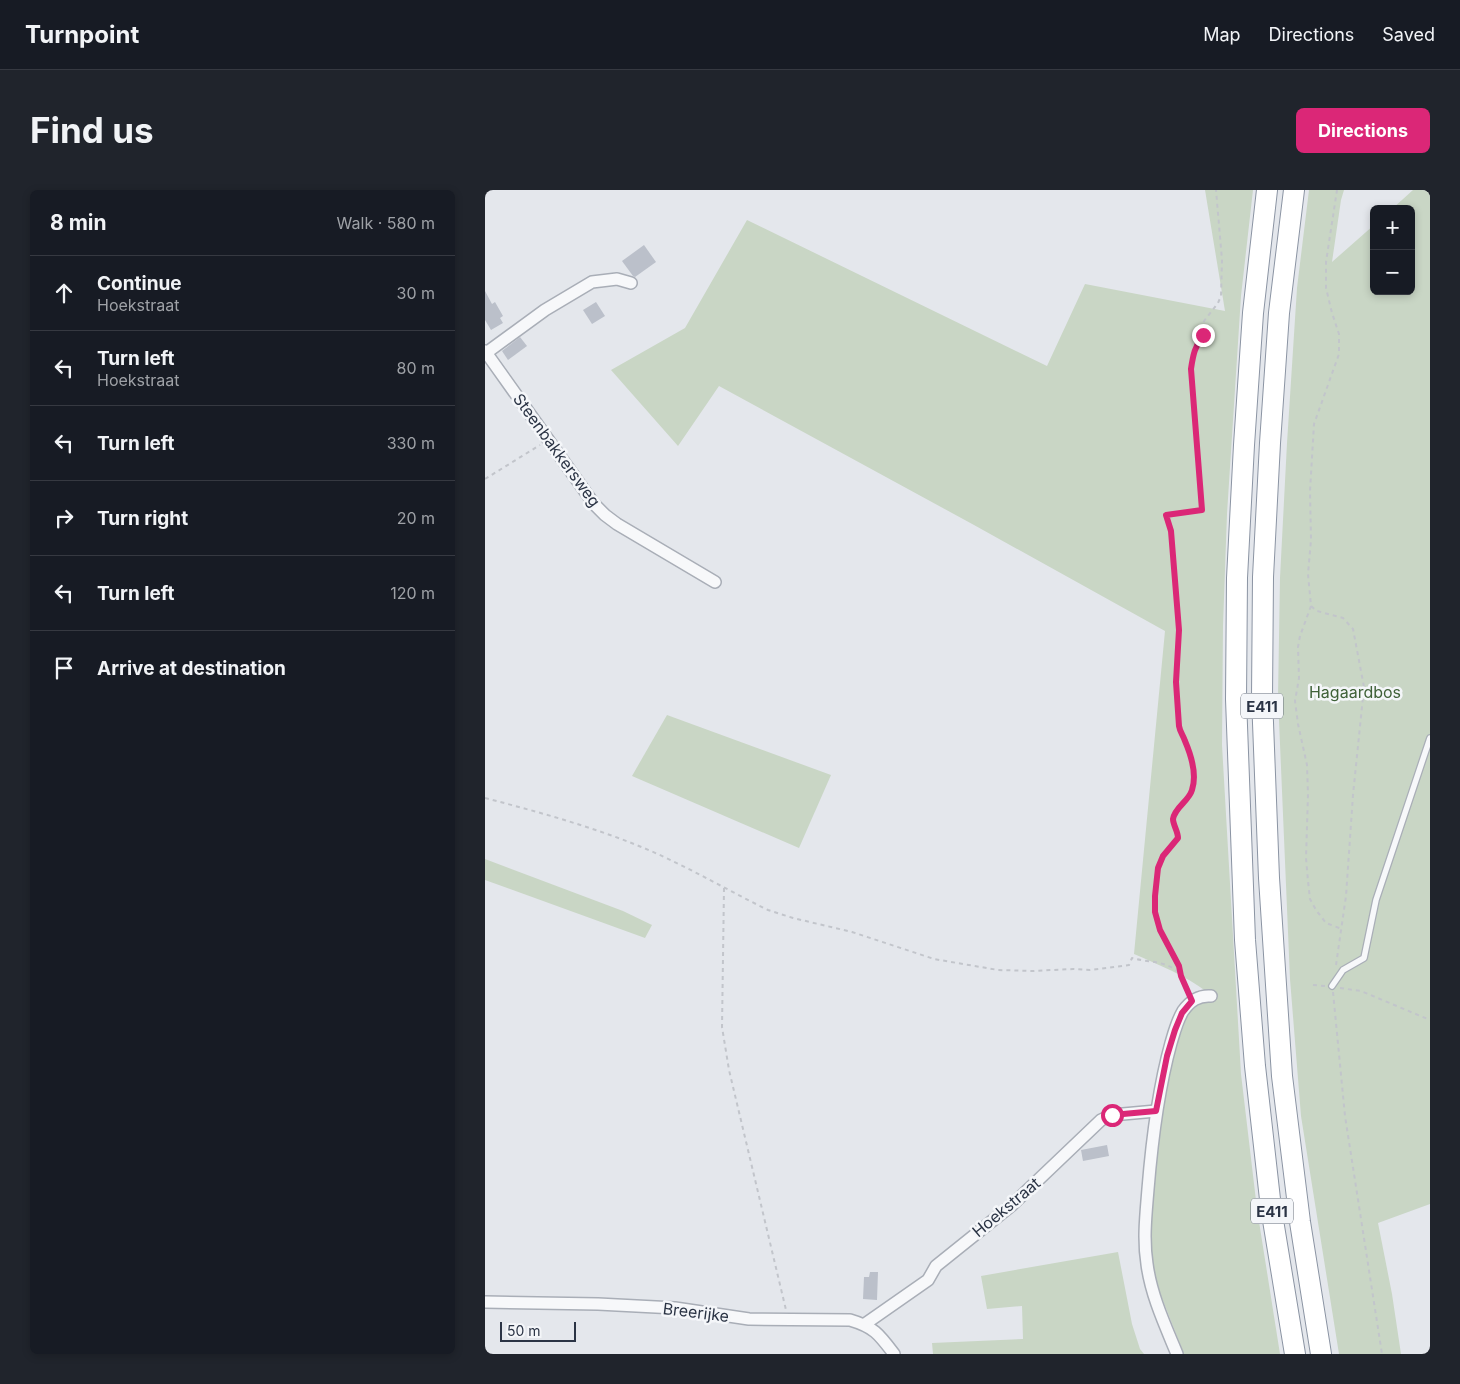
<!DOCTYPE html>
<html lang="en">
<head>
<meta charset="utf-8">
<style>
  body { margin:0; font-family:Inter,sans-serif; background:#20242c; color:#f1f3f6 }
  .controls { position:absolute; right:15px; top:15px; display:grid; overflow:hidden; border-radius:8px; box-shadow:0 2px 8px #0003 }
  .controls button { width:45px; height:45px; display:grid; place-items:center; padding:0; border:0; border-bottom:1px solid #363941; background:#171b24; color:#f1f3f6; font:25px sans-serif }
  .scale { position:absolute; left:15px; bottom:12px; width:76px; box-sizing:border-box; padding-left:5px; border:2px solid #2b3445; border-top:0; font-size:14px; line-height:18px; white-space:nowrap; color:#2b3445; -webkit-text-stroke:4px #f4f6f9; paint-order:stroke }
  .stop { position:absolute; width:15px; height:15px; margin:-11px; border:4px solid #db2777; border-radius:50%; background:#fff }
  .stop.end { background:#db2777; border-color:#fff; box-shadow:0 1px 5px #0008 }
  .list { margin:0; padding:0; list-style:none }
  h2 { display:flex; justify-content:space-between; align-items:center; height:65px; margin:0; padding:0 20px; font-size:21px }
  h2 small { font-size:16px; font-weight:400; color:#9ea1a6 }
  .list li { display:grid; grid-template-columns:32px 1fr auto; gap:15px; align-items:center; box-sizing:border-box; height:75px; padding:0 20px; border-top:1px solid #363941 }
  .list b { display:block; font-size:19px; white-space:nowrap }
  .list p { margin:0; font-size:16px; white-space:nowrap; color:#9ea1a6 }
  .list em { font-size:16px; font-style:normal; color:#9ea1a6 }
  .icon { flex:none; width:28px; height:28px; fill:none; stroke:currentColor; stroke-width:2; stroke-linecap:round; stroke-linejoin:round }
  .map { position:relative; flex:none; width:945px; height:1164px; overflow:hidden; border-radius:8px }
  header { display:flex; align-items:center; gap:30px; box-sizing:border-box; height:70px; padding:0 25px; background:#171b24; border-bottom:1px solid #363941 }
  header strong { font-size:24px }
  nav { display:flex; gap:28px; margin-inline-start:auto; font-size:18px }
  .intro { display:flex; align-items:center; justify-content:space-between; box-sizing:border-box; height:120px; padding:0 30px }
  h1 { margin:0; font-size:35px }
  .button { padding:12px 22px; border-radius:8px; background:#db2777; color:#fff; font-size:18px; font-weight:700 }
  main { display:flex; gap:30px; padding:0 30px }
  aside { flex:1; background:#171b24; border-radius:8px; box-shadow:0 2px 8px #0003 }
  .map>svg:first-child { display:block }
  .green { fill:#c9d6c5 }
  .building { fill:#bbc0ca }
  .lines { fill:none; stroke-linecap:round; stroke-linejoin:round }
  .service-casing { stroke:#a9aeb7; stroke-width:8 }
  .minor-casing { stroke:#a9aeb7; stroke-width:14 }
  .motorway-casing { stroke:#8b94a3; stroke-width:22 }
  .path { stroke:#c2c5cb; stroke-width:2; stroke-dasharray:4 4; stroke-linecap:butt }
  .service { stroke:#f7f8fa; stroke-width:5.5 }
  .minor { stroke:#f7f8fa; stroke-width:11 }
  .motorway { stroke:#fff; stroke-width:20 }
  .route { stroke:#db2777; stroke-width:6 }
  .labels { text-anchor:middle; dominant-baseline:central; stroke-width:5; stroke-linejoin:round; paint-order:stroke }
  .shield { fill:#f4f6f9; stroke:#676e7b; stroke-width:1 }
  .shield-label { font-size:15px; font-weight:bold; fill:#2b3445 }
  .street-label { font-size:16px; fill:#2b3445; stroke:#f4f6f9 }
  .park-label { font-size:16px; fill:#3f6138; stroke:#f4f6f9 }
</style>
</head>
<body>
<header>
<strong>Turnpoint</strong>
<nav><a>Map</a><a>Directions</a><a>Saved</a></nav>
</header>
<div class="intro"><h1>Find us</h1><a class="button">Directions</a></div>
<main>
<aside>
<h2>8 min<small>Walk · 580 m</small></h2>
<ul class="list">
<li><svg class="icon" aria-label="ahead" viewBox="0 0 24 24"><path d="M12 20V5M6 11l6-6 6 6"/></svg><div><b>Continue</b><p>Hoekstraat</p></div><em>30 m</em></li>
<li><svg class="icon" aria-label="left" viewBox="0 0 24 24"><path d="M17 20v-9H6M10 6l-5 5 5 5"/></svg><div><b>Turn left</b><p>Hoekstraat</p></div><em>80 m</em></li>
<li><svg class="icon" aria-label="left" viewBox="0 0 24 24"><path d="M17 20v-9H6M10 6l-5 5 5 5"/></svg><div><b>Turn left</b></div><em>330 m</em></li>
<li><svg class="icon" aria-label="right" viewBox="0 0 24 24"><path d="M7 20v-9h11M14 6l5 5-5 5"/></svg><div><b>Turn right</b></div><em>20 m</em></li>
<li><svg class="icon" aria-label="left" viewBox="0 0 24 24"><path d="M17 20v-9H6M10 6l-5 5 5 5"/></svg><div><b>Turn left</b></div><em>120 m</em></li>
<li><svg class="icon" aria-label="arrive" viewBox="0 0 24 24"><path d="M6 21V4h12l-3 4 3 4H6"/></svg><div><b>Arrive at destination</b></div></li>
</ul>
</aside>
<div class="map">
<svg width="945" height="1164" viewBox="0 0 945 1164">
  <rect width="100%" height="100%" fill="#e4e7ec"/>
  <g class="green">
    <path d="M720 0H768L756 106 742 324 738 436 737 555 756 884 772 1019 795 1164H699L671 1093 664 1066 663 1037 682 882 703 824 719 810 722 802C700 785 674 775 649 764L680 441 489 335 234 196 193 256 126 180 200 138 262 30 562 176 600 94 740 121Z"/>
    <polygon points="824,0 859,0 856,10 847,72 889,35 889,101 926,101 926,19 907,19 928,0 945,0 945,1014 893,1033 907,1104 916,1164 854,1164 816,926 805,789 793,507 795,388 802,253 812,98"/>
    <polygon points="182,525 346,585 314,658 147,586"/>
    <polygon points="0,669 138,721 167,735 160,748 0,690"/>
    <polygon points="633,1062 647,1134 655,1159 659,1164 448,1164 447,1153 538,1149 537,1116 502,1119 496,1086"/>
  </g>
  <g class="building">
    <polygon points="159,55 171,72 150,87 148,86 137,71"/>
    <polygon points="0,101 7,114 10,112 18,126 15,128 18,133 6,140 0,130"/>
    <polygon points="111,112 120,126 107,134 98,120"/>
    <polygon points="35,147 42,156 23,170 17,161"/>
    <polygon points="622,955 624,966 598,971 596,960"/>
    <polygon points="385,1082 393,1082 392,1110 378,1109 379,1087 384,1087"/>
  </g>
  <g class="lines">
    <defs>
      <polyline id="service" points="847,796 858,780 879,768 891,710 945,548"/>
      <g id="minor">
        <polyline points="0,161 109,314 120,325 132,334 230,392"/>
        <polyline points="1,163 60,120 107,92 132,89 146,93"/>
        <path d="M0 1112 113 1114 190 1118 264 1129 365 1130C389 1137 394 1144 409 1164"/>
        <polyline points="380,1134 443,1090 451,1076 527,1015 616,930 627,925 671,921"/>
        <path d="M692 1164C680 1135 666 1105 662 1074 658 1049 661 1024 663 999 667 950 673 900 686 853 689 843 692 831 698 821 705 811 713 805 726 806"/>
      </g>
      <g id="motorway">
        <polyline points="782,0 768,123 759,255 752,388 751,509 760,750 770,876 786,1018 810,1164"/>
        <polyline points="809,0 794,123 785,253 778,387 777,507 784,688 797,886 815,1032 836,1164"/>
      </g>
    </defs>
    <use href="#service" class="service-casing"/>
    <use href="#minor" class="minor-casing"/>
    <use href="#motorway" class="motorway-casing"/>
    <g class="path">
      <polyline points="0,289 55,255"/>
      <polyline points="826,416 815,446 813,457 814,488 810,511 813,534 822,575 823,605 821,668 823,691 825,709 831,720 841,733 857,739"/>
      <path d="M0 608C50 621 101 635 149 654 195 672 238 698 283 720L308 728 367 742 449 769 513 780 547 781 588 779 605 780 644 775 647 768C664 773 685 770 696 786 698 790 700 797 702 801"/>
      <polyline points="239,698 237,837 244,880 301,1120"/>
      <polyline points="851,775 861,706 868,605 879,497 868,439 858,428 832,421 826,416 823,384 826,350 825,301 829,234 854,164 854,144 847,123 841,98 841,72 852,0"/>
      <path d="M696 786C696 774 686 762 681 751 668 728 665 690 678 666 682 659 688 654 693 648 693 641 688 635 688 629 690 617 704 611 707 600 711 585 706 564 700 551 698 545 695 542 694 536L691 492 694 440 686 341 681 325 717 321 706 179 708 163 711 155 718 145 719 131 733 113 736 106 737 70 731 0"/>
      <polyline points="828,795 840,796"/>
      <polyline points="855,798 876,801 945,830"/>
      <polyline points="848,802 860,926 897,1164"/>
    </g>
    <use href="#service" class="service"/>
    <use href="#minor" class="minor"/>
    <use href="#motorway" class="motorway"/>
  </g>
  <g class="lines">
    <path class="route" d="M627 925 671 921 682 866 690 840 697 823 707 811 696 786 694 776 675 740 670 722V706L673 678 678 666 693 648C693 641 688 635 688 629 690 617 704 611 707 600 712 585 706 565 700 551 698 545 695 542 694 536L691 492 694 440 686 341 681 325 717 320 706 179C708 165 710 156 718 145"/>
  </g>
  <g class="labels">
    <g class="shield">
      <rect x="756" y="503.5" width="42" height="25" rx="4"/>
      <rect x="766" y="1008.5" width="42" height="25" rx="4"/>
    </g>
    <g class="shield-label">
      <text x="777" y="516">E411</text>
      <text x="787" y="1021">E411</text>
    </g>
    <g class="street-label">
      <text transform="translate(72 260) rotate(54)">Steenbakkersweg</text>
      <text transform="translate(521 1017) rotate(-40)">Hoekstraat</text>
      <text transform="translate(211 1122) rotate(7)">Breerijke</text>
    </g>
    <g class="park-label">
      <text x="870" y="502">Hagaardbos</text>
    </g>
  </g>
</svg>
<div class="controls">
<button>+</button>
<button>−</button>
</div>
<div class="scale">50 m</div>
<div class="stop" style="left:627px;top:925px"></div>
<div class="stop end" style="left:718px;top:145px"></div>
</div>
</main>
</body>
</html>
